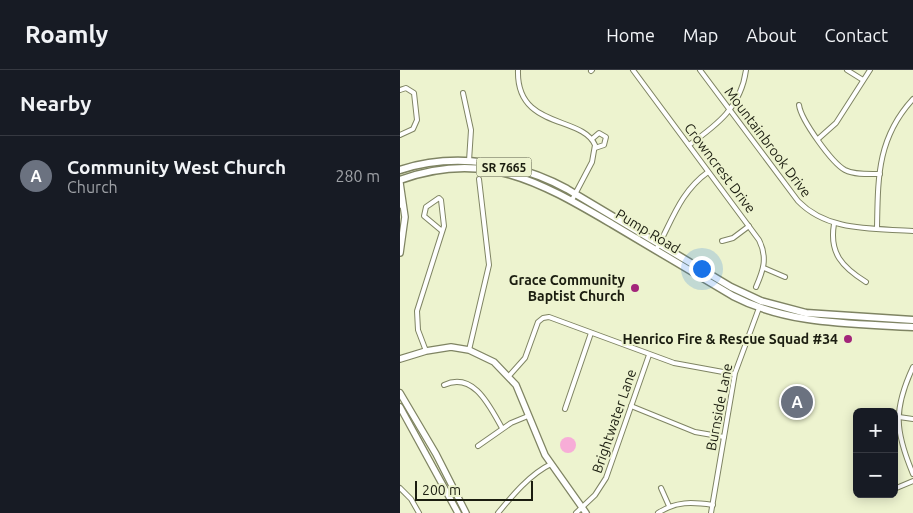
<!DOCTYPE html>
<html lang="en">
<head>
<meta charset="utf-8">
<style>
  body { margin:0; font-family:Ubuntu,sans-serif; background:#242831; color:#f1f3f6 }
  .controls { position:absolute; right:15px; bottom:15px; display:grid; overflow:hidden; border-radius:8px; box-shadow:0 2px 12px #0003 }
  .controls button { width:45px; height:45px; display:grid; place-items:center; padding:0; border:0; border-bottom:1px solid #363941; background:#171b24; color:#f1f3f6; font:25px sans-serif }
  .scale { position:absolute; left:15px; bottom:12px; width:118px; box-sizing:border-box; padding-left:5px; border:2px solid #1b1d10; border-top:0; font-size:14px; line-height:18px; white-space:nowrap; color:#1b1d10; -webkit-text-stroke:4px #edf3cf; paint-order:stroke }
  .you { position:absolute; left:301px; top:198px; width:18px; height:18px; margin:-12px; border:4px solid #fff; border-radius:50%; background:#1a73e8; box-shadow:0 0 0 8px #1a73e833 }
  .badge { display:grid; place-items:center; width:32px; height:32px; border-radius:50%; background:#d93025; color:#fff; font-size:16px; font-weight:700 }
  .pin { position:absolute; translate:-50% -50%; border:2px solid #fff; box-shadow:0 1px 5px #0006 }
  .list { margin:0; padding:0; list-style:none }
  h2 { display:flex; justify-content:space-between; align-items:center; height:65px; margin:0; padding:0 20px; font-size:21px }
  h2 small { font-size:16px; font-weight:400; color:#9ea1a6 }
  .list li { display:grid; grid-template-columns:32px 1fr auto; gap:15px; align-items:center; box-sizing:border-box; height:80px; padding:0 20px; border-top:1px solid #363941 }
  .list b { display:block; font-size:19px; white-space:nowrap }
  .list p { margin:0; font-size:16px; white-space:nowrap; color:#9ea1a6 }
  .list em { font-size:16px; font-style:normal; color:#9ea1a6 }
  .map { position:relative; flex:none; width:513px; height:443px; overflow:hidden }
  header { display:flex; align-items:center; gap:30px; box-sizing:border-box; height:70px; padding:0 25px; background:#171b24; border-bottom:1px solid #363941 }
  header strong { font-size:24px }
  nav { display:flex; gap:28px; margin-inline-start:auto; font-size:18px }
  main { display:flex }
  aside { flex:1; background:#171b24 }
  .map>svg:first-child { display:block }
  .water { fill:#f7add7 }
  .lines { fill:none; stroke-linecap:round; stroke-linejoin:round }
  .street-casing { stroke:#7f8463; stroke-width:6 }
  .secondary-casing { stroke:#7f8463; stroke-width:8 }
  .primary-casing { stroke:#7f8463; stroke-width:9 }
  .street { stroke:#fff; stroke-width:4 }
  .secondary { stroke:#fff; stroke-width:5.5 }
  .primary { stroke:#fff; stroke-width:6 }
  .poi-dot { fill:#a2257a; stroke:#edf3cf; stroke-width:2 }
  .labels { text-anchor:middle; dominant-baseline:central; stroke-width:4; stroke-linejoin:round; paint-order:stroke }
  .shield { fill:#edf3cf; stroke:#5a5d49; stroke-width:1 }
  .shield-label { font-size:12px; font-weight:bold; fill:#1b1d10 }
  .street-label { font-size:14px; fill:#1b1d10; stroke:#edf3cf }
  .poi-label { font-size:14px; font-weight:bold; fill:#1b1d10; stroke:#edf3cf; text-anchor:end }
</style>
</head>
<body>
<header>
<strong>Roamly</strong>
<nav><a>Home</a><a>Map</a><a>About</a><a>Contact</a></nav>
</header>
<main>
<aside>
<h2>Nearby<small></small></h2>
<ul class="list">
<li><span class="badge" style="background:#6b7280">A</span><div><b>Community West Church</b><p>Church</p></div><em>280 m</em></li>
</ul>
</aside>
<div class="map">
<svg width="513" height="443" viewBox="0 0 513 443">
  <rect width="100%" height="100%" fill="#edf3cf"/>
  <circle class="water" cx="168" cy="375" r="8"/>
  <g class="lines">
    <defs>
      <g id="street">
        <path d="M118 0C116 60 182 45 195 75L192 92 172 130"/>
        <path d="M233 0 359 170C368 188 363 201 356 217"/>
        <path d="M300 0 398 131C428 162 473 158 513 161"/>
        <polyline points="447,0 463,10"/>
        <polyline points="191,1 192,0"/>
        <polyline points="0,20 6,18 14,23 17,50 13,59 0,65"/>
        <polyline points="63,23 71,60 69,91"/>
        <path d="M399 35C401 50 432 93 445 100 455 105 469 104 480 104"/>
        <polyline points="192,69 199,63 206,67 204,75 195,78"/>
        <polyline points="418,69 436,53 470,0"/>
        <path d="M289 75C317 55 341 37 346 0"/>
        <path d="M434 154C429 183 442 197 466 212"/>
        <path d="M477 158C478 108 477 68 513 29"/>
        <polyline points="322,171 333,168 349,156"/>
        <path d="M256 180C272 151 280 122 308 102"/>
        <polyline points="364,198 385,207"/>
        <polyline points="69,280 89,195 79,109"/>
        <polyline points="26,281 18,260 17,241 44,156 41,130 39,128 26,137 24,146 42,161"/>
        <path d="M513 297C493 340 495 361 513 404"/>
        <polyline points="109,306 125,288 138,252 143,248 149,247 274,293 334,304"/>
        <path d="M44 315C74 301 90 337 102 358"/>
        <polyline points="231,336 295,362 324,367"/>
        <polyline points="165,339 191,263"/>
        <polyline points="499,347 513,349"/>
        <polyline points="78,376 111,353 128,346"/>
        <polyline points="0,418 11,429 19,443"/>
        <polyline points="261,418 269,436"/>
        <polyline points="494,419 513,411"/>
        <path d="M98 443C112 426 130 404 151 394"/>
        <polyline points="176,443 195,425 206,408 249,285"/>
        <path d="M258 443C276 431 292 432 313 435"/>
        <polyline points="311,443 335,303 359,238"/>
      </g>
      <g id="secondary">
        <polyline points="0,113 5,147 0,183"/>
        <polyline points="0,134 0,135"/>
        <polyline points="0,289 26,281 51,277 69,280 94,292 116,315 145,385 186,443"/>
        <polyline points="0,323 36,384 66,443"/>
        <polyline points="0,337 58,443"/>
      </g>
      <g id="primary">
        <path d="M0 100C54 82 118 92 167 119L331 217 361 231 406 243 513 250"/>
        <path d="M0 110C85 79 140 112 212 154 252 178 293 202 333 226 389 255 451 253 513 257"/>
      </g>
    </defs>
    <use href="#street" class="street-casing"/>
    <use href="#secondary" class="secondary-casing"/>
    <use href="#primary" class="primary-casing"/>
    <use href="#street" class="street"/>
    <use href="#secondary" class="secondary"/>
    <use href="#primary" class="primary"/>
  </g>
  <g class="poi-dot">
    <circle cx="235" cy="218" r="5"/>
    <circle cx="448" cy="269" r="5"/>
  </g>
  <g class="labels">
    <rect class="shield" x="76.5" y="87.5" width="55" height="19" rx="4"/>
    <g class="shield-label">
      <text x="104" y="97">SR 7665</text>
    </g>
    <g class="street-label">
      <text transform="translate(368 72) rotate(53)">Mountainbrook Drive</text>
      <text transform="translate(320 98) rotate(53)">Crowncrest Drive</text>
      <text transform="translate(248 161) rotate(31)">Pump Road</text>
      <text transform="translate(319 337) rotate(-79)">Burnside Lane</text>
      <text transform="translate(214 351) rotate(-71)">Brightwater Lane</text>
    </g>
    <g class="poi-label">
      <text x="225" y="210">Grace Community<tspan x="225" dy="16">Baptist Church</tspan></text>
      <text x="438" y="269">Henrico Fire &amp; Rescue Squad #34</text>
    </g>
  </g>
</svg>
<div class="controls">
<button>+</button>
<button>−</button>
</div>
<div class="scale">200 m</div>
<div class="you"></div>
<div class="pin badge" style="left:397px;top:332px;background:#6b7280">A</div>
</div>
</main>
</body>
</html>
